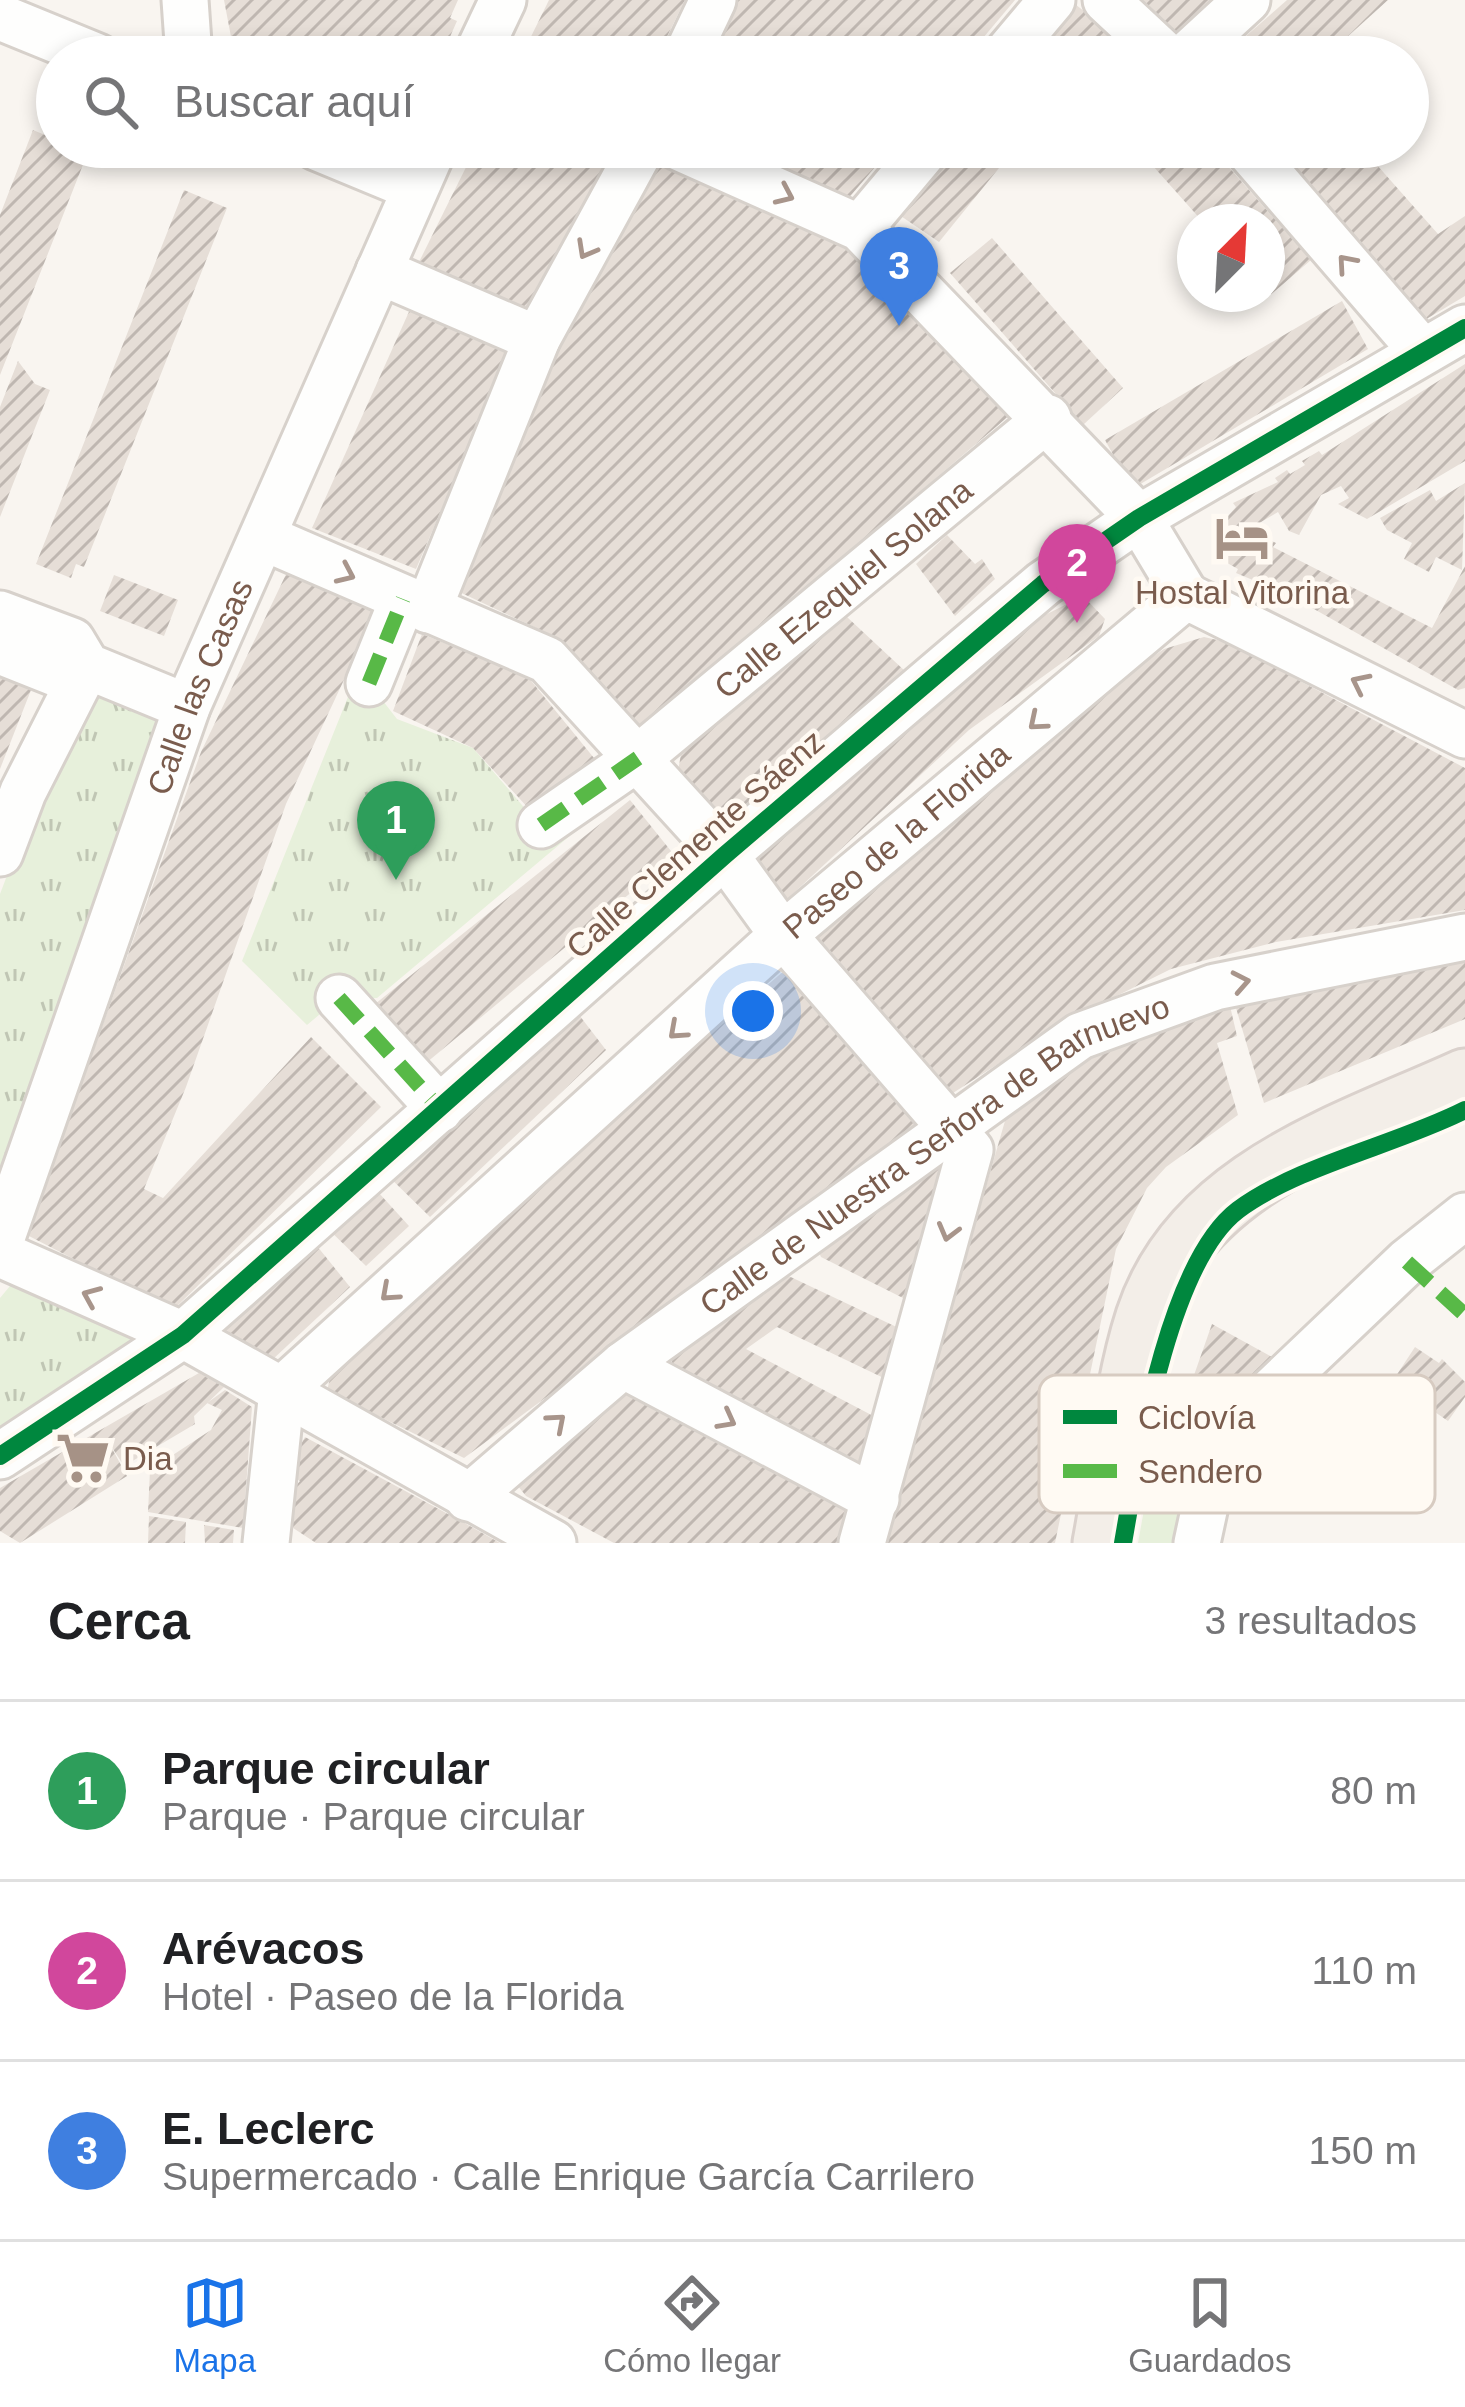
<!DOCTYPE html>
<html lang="es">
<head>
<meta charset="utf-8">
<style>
  body { margin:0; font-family:Arial,sans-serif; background:#f2f2f2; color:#202124 }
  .compass { position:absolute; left:1177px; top:204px; width:108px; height:108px; border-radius:50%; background:#fff; box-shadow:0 6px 18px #0003; rotate:24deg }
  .you { position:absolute; left:753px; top:1011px; width:42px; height:42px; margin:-30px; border:9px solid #fff; border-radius:50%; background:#1a73e8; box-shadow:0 0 0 18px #1a73e833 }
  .badge { display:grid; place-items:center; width:78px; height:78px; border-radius:50%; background:#1a73e8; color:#fff; font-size:39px; font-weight:700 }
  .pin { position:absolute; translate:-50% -99px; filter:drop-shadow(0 3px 6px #0008) }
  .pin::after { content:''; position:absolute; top:63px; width:42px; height:36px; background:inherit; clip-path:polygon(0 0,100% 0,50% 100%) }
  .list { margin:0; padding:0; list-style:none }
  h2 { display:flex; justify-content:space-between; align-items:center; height:156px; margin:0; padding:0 48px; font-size:51px }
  h2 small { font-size:39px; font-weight:400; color:#757577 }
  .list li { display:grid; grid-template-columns:78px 1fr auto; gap:36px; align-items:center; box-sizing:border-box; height:180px; padding:0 48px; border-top:3px solid #e0e0e0 }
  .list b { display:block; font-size:45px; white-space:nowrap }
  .list p { margin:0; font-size:39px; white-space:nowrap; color:#757577 }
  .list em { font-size:39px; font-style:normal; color:#757577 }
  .icon { flex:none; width:66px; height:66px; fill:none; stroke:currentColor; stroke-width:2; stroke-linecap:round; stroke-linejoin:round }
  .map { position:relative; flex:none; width:1465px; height:1543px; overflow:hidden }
  .search { position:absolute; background:#fff; box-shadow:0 6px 18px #0003; left:36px; right:36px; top:36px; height:132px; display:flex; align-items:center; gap:30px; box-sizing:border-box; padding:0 42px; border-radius:66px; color:#757577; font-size:45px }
  .sheet { height:696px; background:#fff }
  nav { display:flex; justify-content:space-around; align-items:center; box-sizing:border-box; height:168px; border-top:3px solid #e0e0e0; background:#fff; font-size:33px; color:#757577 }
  nav a { display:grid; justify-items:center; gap:6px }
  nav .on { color:#1a73e8 }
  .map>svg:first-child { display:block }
  .grass { fill:#e7f0db }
  .park { fill:url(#park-tufts) }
  .building { fill:url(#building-hatch) }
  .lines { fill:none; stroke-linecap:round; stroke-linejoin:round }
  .minor-casing { stroke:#d7d1cb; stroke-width:51 }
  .major-casing { stroke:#dad1cc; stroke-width:63 }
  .minor { stroke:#fefefd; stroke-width:45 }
  .major { stroke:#f3eee8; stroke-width:57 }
  .quiet { stroke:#58b947; stroke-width:15; stroke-dasharray:30 15; stroke-linecap:butt }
  .cycleway-casing { stroke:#fffaf3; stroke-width:26 }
  .cycleway { stroke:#00873e; stroke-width:18 }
  .oneway { stroke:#a8958b }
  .labels { text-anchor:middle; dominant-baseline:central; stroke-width:9; stroke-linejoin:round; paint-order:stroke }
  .street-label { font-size:33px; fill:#7a5c4d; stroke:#fffaf3 }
  .poi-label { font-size:33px; fill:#7a5c4d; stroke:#fffaf3 }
  .key { fill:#fffaf3; stroke:#d7cbc1; stroke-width:3 }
  .key-label { font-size:33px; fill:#7a5c4d }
</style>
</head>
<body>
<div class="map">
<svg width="1465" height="1543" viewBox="0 0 1465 1543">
  <defs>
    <pattern id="park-tufts" width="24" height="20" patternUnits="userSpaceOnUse" patternTransform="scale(3)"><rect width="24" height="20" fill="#e7f0db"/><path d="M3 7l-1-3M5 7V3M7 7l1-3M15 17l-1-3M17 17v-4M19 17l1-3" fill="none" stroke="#c0c6b4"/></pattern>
    <pattern id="building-hatch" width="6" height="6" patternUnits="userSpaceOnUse" patternTransform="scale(3)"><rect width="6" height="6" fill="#e6ded7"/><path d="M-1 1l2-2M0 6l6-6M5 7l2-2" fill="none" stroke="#bfb7b1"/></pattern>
  </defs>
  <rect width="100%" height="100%" fill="#f9f5f0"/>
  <polygon class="grass" points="1165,1393 1189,1395 1188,1479 1177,1543 1138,1543"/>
  <g class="park">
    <polygon points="87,666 187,707 0,1199 0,894"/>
    <polygon points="354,682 369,683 397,719 473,748 534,819 572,834 377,998 338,999 307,1025 242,961"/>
    <polygon points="15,1280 136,1340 0,1442 0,1298"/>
  </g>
  <g class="building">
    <polygon points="224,0 458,0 450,18 457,21 441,57 241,57 232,42"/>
    <polygon points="549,0 685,0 657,57 521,57"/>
    <polygon points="727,0 1015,0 967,57 699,57"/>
    <polygon points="1070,0 1110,32 1090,57 1020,57"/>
    <polygon points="1141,0 1229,0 1182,42"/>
    <polygon points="1287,0 1388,0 1325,57 1222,57"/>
    <polygon points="33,130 57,140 57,147 88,152 0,375 0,215"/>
    <polygon points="476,147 614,147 535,311 419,262"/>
    <polygon points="737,147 892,147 847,200"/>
    <polygon points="942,147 1016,147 939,242 889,208"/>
    <polygon points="1136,147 1211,147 1311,260 1269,296 1267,222 1203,222"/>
    <polygon points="1271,147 1361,147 1438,234 1465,216 1465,296 1423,321"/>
    <polygon points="657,150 875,251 1017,409 638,732 562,640 453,589 547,352"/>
    <polygon points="184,190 227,208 84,567 76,564 71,578 36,564"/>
    <polygon points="992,238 1123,388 1083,425 950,273"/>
    <polygon points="1342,301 1368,349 1132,489 1105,440"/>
    <polygon points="412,305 512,345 416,569 312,528"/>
    <polygon points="18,361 35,384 50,390 0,517 0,407"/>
    <polygon points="1465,364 1465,461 1367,519 1338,504 1349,498 1341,486 1321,495 1299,535 1289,531 1278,512 1256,525 1258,534 1276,543 1273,547 1432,628 1465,566 1465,688 1458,690 1289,595 1236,573 1238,569 1220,559 1221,546 1217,545 1218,527 1236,507 1233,503 1278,482 1275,478 1287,470 1290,474 1305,465 1302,461 1319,451 1322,455"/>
    <polygon points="1465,483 1462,570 1436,557 1429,572 1404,559 1412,543 1387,530 1380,518 1430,490 1436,501"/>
    <polygon points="947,535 975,564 982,559 995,579 955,616 916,564"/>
    <polygon points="290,566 378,607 286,804 186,1087 144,1189 163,1198 311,1037 381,1107 173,1310 27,1235 201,752"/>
    <polygon points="114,575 178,600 164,636 100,611"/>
    <polygon points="1083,596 1105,619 1099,636 969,730 783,903 751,858 1001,647 1039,618"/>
    <polygon points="847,617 906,672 733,820 713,818 677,777 681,754"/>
    <polygon points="422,634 528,677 607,774 541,822 473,748 393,711"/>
    <polygon points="1204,637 1226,642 1465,768 1465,910 1276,942 1171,969 1058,1025 953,1093 814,932 1037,735 1164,649"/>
    <polygon points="0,672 33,685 0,769"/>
    <polygon points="630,800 675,856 414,1073 360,1016"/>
    <polygon points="1465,944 1465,1019 1264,1103 1231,991"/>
    <polygon points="792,964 923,1119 464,1458 327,1391 335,1357"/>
    <polygon points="1227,993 1237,1036 1217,1043 1238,1115 1166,1167 1147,1188 1116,1249 1055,1543 883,1543 1007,1114 1066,1058"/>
    <polygon points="573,1007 606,1050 430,1217 378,1166"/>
    <polygon points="942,1147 956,1155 917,1291 903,1298 821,1257 818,1250"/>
    <polygon points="368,1181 409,1226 366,1266 320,1221"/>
    <polygon points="317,1246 350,1287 271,1361 222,1327"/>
    <polygon points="778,1271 905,1331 890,1381 777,1327 746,1349 879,1419 860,1464 671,1366 676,1340"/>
    <polygon points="1212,1324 1285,1364 1241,1408 1193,1378"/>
    <polygon points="1415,1347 1439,1363 1442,1359 1465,1382 1465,1397 1448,1421 1432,1410 1425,1420 1403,1405 1412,1392 1394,1379"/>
    <polygon points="199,1373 224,1387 194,1416 195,1424 124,1466 109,1443 127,1476 20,1543 0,1531 0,1488"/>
    <polygon points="621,1389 850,1510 841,1543 614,1543 526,1496 513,1480"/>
    <polygon points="225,1390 252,1407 243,1528 148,1512 150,1470 211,1430 222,1410 207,1403"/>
    <polygon points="305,1437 461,1521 500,1543 316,1543 287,1524 289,1494 300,1481 286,1472"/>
    <polygon points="149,1516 186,1522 185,1543 148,1543"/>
    <polygon points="204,1525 234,1530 233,1543 205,1543"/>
  </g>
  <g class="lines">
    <defs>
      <g id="minor">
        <polyline points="185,0 189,57"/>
        <polyline points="1106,0 1167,57"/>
        <polyline points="0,17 98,57"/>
        <polyline points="476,57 503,0"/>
        <polyline points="686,57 713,0"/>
        <polyline points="1004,57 1052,0"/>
        <polyline points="1185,57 1247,0"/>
        <polyline points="316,147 415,188"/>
        <polyline points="678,147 860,228 1139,518 1186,596"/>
        <polyline points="1246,147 1422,351"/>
        <polyline points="860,228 928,147"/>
        <polyline points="379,271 537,339"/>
        <polyline points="265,538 547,660 725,855 783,935 970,1150 862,1543"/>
        <polyline points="428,610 537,339 642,147"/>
        <polyline points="0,614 72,641 87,666 187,707"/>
        <polyline points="0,651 63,676 87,666"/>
        <polyline points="369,683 403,599"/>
        <path id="s1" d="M541 825 638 758 1048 418"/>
        <polyline points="0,853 23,792 87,666"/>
        <polyline points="339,998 440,1109"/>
        <path id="s2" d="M0 1243 187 707 434 147"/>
        <polyline points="0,1254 183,1335 553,1543"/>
        <polyline points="623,1365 876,1499"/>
        <polyline points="0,1456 183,1335 725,855 1043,584 1139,518 1465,328"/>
        <path id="s3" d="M468 1498 623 1365 1080 1036 1215 987 1465 937"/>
        <path id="s4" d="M266 1543 282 1390 783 935 1186 596 1465 735"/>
        <polyline points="1197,1543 1219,1441 1407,1262 1465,1216"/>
      </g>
      <path id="major" d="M1102 1543C1116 1470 1122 1388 1145 1317 1191 1178 1344 1133 1465 1078"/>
    </defs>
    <use href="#minor" class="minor-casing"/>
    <use href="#major" class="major-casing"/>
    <use href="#minor" class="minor"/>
    <use href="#major" class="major"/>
    <g class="quiet">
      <polyline points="369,683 403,599"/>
      <polyline points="541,825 638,758"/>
      <polyline points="339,998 440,1109"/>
      <polyline points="1407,1262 1465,1315"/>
    </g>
    <defs>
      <g id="cycleway">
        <polyline points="0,1456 183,1335 725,855 1043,584 1139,518 1465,328"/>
        <path d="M1123 1543C1138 1457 1168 1263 1238 1210 1299 1165 1396 1145 1465 1110"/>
      </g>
    </defs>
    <use href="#cycleway" class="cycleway-casing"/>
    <use href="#cycleway" class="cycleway"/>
  </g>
  <defs><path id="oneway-chevron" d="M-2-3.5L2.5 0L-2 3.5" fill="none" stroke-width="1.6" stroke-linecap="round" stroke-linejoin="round" transform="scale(3)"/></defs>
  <g class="oneway">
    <use href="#oneway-chevron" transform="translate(785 195) rotate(24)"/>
    <use href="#oneway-chevron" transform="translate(586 250) rotate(119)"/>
    <use href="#oneway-chevron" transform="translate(1346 263) rotate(-131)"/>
    <use href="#oneway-chevron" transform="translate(346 574) rotate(24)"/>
    <use href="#oneway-chevron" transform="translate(1360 683) rotate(-154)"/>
    <use href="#oneway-chevron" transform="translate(1037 722) rotate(140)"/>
    <use href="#oneway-chevron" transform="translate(1241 982) rotate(-11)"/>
    <use href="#oneway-chevron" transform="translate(677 1031) rotate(138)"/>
    <use href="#oneway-chevron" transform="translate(948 1232) rotate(105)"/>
    <use href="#oneway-chevron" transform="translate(389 1293) rotate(138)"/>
    <use href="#oneway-chevron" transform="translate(91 1296) rotate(-157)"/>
    <use href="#oneway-chevron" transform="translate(727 1420) rotate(28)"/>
    <use href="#oneway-chevron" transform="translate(557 1422) rotate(-41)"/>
  </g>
  <defs>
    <symbol id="hotel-bare" viewBox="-9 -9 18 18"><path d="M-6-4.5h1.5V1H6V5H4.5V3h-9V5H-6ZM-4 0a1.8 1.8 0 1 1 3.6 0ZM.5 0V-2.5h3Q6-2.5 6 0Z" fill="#a69286" stroke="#fffaf3" stroke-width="2.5" paint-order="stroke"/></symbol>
    <symbol id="supermarket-bare" viewBox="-9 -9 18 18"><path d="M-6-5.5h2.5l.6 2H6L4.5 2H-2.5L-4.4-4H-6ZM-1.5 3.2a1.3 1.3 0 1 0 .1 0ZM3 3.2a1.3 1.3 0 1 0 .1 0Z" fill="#a69286" stroke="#fffaf3" stroke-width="2.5" paint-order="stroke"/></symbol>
  </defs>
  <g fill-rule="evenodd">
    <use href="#hotel-bare" x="1204" y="500" width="76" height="76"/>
    <use href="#supermarket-bare" x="45" y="1420" width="76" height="76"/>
  </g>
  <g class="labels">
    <g class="street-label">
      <text stroke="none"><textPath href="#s1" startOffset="384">Calle Ezequiel Solana</textPath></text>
      <text stroke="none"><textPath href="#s2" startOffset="591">Calle las Casas</textPath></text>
      <text stroke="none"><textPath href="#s4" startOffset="978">Paseo de la Florida</textPath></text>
      <text transform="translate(695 844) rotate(-41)">Calle Clemente Sáenz</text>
      <text stroke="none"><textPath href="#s3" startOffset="582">Calle de Nuestra Señora de Barnuevo</textPath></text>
    </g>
    <g class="poi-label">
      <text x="1242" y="592">Hostal Vitorina</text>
      <text x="123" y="1458" text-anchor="start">Dia</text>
    </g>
  </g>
  <rect x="1039" y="1375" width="396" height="138" rx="18" class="key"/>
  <rect x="1063" y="1410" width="54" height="14" fill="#00873e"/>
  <rect x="1063" y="1464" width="54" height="14" fill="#58b947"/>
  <g class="key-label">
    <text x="1138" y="1429">Ciclovía</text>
    <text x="1138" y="1483">Sendero</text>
  </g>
</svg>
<svg class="compass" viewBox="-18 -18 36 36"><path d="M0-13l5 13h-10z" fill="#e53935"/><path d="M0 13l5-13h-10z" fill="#757577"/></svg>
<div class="you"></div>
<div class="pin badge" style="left:396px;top:880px;background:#2e9e5b">1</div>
<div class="pin badge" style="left:1077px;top:623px;background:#d1479c">2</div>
<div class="pin badge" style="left:899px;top:326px;background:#3f7fe0">3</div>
<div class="search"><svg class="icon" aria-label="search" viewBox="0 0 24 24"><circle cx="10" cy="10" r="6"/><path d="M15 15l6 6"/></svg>Buscar aquí</div>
</div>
<section class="sheet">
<h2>Cerca<small>3 resultados</small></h2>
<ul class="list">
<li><span class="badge" style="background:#2e9e5b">1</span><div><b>Parque circular</b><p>Parque · Parque circular</p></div><em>80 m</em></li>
<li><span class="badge" style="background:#d1479c">2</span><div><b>Arévacos</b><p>Hotel · Paseo de la Florida</p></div><em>110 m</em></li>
<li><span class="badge" style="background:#3f7fe0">3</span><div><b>E. Leclerc</b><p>Supermercado · Calle Enrique García Carrilero</p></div><em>150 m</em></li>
</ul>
</section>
<nav>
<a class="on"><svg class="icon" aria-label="map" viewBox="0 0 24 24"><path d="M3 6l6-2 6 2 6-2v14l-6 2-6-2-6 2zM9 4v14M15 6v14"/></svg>Mapa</a>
<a><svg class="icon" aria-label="directions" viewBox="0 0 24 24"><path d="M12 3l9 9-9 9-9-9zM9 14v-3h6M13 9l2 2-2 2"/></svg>Cómo llegar</a>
<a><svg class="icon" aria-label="saved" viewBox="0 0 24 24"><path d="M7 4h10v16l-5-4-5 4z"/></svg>Guardados</a>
</nav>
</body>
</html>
